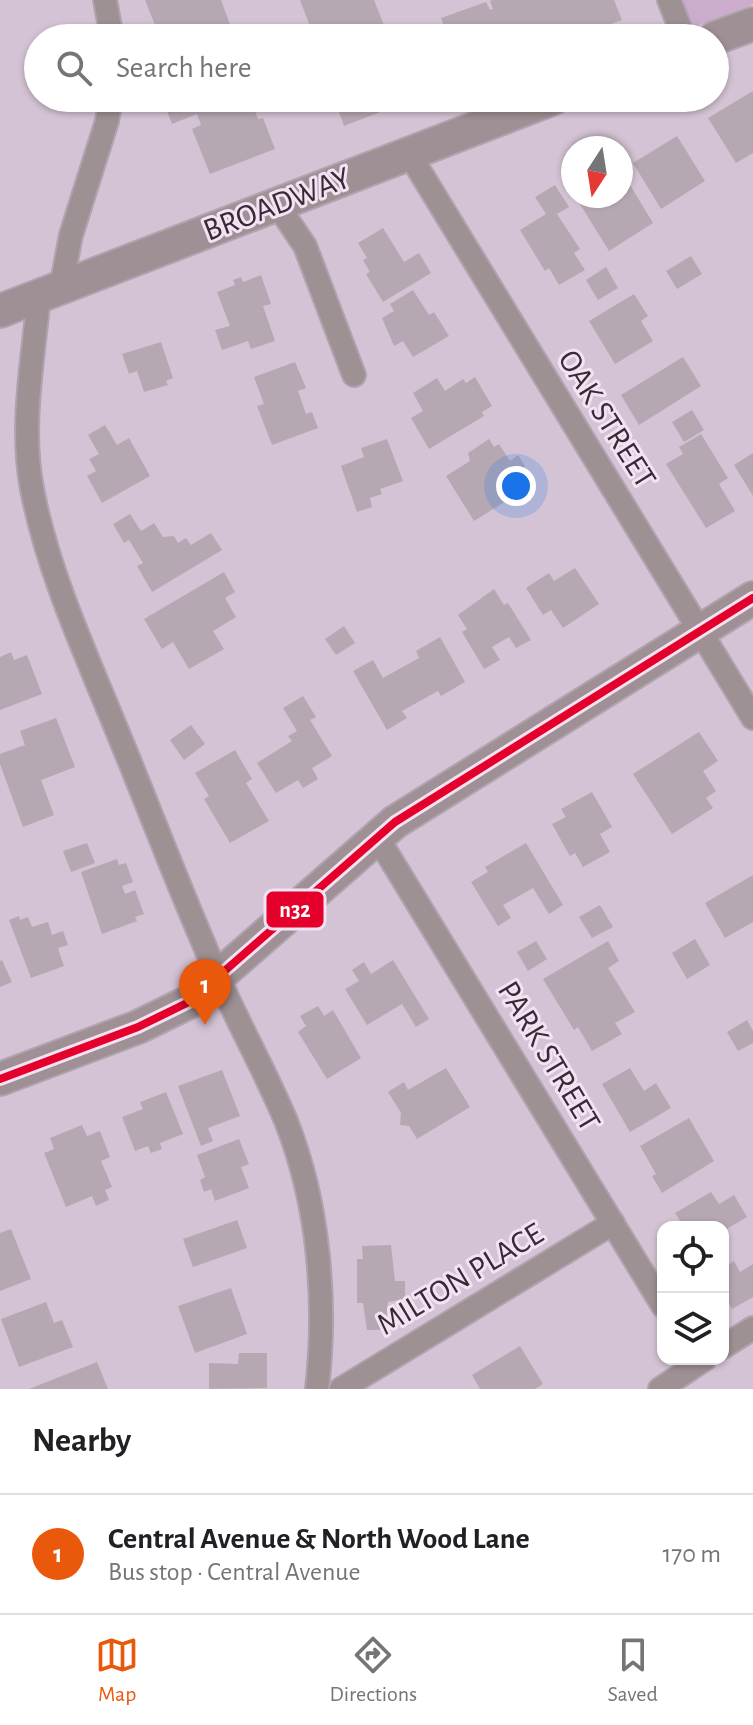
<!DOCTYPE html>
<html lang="en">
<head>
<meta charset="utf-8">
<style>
  body { margin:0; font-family:"Alegreya Sans",sans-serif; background:#f2f2f2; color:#202124 }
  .controls { position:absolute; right:24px; bottom:24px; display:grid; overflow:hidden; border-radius:16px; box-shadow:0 2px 6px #0004 }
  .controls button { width:72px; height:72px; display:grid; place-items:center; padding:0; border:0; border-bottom:2px solid #e0e0e0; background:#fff; color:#202124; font:40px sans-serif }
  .compass { position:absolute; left:561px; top:136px; width:72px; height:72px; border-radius:50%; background:#fff; box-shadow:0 2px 6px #0004; rotate:192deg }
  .you { position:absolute; left:516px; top:486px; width:28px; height:28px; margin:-20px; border:6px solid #fff; border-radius:50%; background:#1a73e8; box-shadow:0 0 0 12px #1a73e833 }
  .badge { display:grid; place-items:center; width:52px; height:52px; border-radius:50%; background:#ea580c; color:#fff; font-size:26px; font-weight:700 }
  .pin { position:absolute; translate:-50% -66px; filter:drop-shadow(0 2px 4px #0008) }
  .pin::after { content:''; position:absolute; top:42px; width:28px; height:24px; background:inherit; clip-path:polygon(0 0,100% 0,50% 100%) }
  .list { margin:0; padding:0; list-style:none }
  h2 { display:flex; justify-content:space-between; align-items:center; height:104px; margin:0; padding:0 32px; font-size:34px }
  h2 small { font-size:26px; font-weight:400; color:#757577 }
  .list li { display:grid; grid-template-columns:52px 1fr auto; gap:24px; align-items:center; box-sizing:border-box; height:120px; padding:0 32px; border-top:2px solid #e0e0e0 }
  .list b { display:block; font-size:30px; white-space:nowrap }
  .list p { margin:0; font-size:26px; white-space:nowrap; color:#757577 }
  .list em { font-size:26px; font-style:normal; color:#757577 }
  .icon { flex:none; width:44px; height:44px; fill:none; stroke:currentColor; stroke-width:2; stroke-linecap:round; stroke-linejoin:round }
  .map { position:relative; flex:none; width:753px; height:1389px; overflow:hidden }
  .search { position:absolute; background:#fff; box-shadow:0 2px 6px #0004; left:24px; right:24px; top:24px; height:88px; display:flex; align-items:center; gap:20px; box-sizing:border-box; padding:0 28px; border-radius:44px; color:#757577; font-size:30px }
  .sheet { height:224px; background:#fff }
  nav { display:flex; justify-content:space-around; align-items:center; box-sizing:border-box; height:112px; border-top:2px solid #e0e0e0; background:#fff; font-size:22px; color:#757577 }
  nav a { display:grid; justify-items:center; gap:4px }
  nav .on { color:#ea580c }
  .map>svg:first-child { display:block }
  .green { fill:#cbaccb }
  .building { fill:#b6a8b3 }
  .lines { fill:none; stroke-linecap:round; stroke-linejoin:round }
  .street-casing { stroke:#b0a3b0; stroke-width:26 }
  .secondary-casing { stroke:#b0a3b0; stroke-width:36 }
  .street { stroke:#9e9193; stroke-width:22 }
  .secondary { stroke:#9e9094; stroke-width:32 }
  .bus-1-casing { stroke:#f3e2f2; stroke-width:14 }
  .bus-1 { stroke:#e4002b; stroke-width:8 }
  .labels { text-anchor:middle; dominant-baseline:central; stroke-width:6; stroke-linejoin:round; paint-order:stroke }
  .street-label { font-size:32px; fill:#362a36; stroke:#f3e2f2 }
  .line-badge { stroke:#f3e2f2; stroke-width:3 }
  .badge-label { font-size:22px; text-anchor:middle; font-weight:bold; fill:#fff }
</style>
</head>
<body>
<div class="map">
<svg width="753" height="1389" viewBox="0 0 753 1389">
  <rect width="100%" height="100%" fill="#d4c3d4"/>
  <polygon class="green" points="681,0 753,0 753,4 692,28"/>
  <g class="building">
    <polygon points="145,0 221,0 235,38 170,38 167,32 159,35"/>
    <polygon points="300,0 374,0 389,38 279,38 310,26"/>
    <polygon points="493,0 614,0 622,20 571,38 448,38 441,18 486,2 490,10 493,9 490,1"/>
    <polygon points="753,91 753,153 736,163 708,118"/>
    <polygon points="162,98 258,98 251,101 258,119 263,118 275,149 210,174 192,129 201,125 197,114 172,124"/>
    <polygon points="334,98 416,98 344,126"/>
    <polygon points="677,136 705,181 661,209 633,163"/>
    <polygon points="621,170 653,223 609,251 575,196 621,196"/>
    <polygon points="555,185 569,207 557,214 580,249 574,253 585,270 559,285 549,268 545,271 520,230 546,214 535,197"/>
    <polygon points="383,228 404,262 419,253 431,273 383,302 366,274 370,272 363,260 367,258 358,243"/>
    <polygon points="691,256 702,274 677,289 666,271"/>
    <polygon points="606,267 618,288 598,300 586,280"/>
    <polygon points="261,275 271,304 263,306 275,341 251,349 248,341 222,350 215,330 230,326 217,292 235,285 233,280 241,277 243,282"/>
    <polygon points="413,290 429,315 434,312 449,336 413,357 403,341 394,346 382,318 394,311 390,304"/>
    <polygon points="634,294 648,316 641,321 653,341 615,364 589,321"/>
    <polygon points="161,342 173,378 166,381 168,385 144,392 137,371 129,374 122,354"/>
    <polygon points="683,357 701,386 639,425 621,395"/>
    <polygon points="295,362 306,388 298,391 306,414 312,412 318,428 272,445 257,406 264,404 254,377"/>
    <polygon points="475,377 492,406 482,412 484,416 429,449 411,418 423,411 413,393 437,378 445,391 463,379 466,383"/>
    <polygon points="692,410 704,430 684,442 672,422"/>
    <polygon points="105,425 117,445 129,438 150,476 102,503 87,476 96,471 89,459 99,454 88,435"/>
    <polygon points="701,434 728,478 719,484 735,511 706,528 666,464 683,454 679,447"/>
    <polygon points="387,439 403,481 380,489 382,494 370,498 372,507 357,512 341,466 364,457 361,448"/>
    <polygon points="489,439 494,447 499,444 510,461 518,455 525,466 517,472 527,488 474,521 446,476 470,461 468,453"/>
    <polygon points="753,453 753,496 734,465"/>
    <polygon points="130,514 141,531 154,523 163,537 174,536 178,543 186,538 191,545 211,533 222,550 152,592 137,566 143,563 129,540 124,543 113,524"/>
    <polygon points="575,568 599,604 563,628 551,610 543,615 526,588 549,573 554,581"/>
    <polygon points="224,572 235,592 225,598 236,617 213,631 224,649 189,669 173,642 162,649 144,619"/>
    <polygon points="494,589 504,605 508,603 531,640 516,648 509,637 492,647 500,660 484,669 462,632 467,629 458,615"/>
    <polygon points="344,626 355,643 336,655 325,639"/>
    <polygon points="440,637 465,682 441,696 438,691 402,711 407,718 387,730 353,671 373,660 383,678 419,658 416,651"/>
    <polygon points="11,652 14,660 27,655 42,694 0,710 0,657"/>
    <polygon points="303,696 316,717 310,720 332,756 312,768 318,779 303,788 298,780 276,793 257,763 292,741 288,736 297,731 283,708"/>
    <polygon points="56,718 75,767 41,780 54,815 23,827 0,764 0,754 25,745 20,731"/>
    <polygon points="191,725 205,744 184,760 170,740"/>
    <polygon points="699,732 718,761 703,771 716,791 706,798 713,808 672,834 633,774"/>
    <polygon points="235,750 252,779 246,783 269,821 230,843 204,799 209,796 195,773"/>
    <polygon points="592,792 612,827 600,834 610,852 583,867 575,853 570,856 552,824 566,817 561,809"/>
    <polygon points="87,843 95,863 71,872 63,851"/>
    <polygon points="526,843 563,905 549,914 533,888 503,905 511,918 498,926 471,882 488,872 485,867"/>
    <polygon points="117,859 119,865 126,863 133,882 122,886 125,894 135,890 144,914 135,917 137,921 102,934 81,872"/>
    <polygon points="753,875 753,922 725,938 705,903"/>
    <polygon points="600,905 613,927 592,938 579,917"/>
    <polygon points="19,916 20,920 28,917 32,927 48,922 52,935 63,931 68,945 58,948 64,966 31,978 9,920"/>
    <polygon points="695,939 710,965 687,979 672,953"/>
    <polygon points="536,941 547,959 528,971 517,952"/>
    <polygon points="608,941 619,961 608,968 635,1012 615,1023 622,1034 592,1051 578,1027 574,1030 543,979"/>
    <polygon points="2,960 12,982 0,987 0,961"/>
    <polygon points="393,960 429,1019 416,1027 402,1004 367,1025 345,989 359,981 352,970 364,962 371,974"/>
    <polygon points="318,1006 324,1016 333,1010 361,1058 327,1079 298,1032 306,1026 300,1016"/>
    <polygon points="747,1020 753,1031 753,1043 738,1051 727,1032"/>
    <polygon points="446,1068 470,1107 417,1139 409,1126 400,1125 401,1113 388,1092 404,1082 408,1090"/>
    <polygon points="630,1068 644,1091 656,1083 671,1108 630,1132 602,1084"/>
    <polygon points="222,1070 240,1116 208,1128 213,1141 201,1146 178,1086"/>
    <polygon points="166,1092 183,1134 160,1143 162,1149 151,1153 148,1146 135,1151 122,1117 143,1109 140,1102"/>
    <polygon points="689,1118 714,1161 662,1193 652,1176 656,1174 640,1146"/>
    <polygon points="82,1125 87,1136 100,1131 110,1157 101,1161 112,1187 105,1190 109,1200 96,1206 92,1196 66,1207 44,1153 54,1149 50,1138"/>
    <polygon points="239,1139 249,1164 241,1167 249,1188 215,1201 211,1189 204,1192 200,1180 205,1177 197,1155"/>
    <polygon points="711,1192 719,1204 734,1195 747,1217 723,1231 723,1227 684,1227 675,1213"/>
    <polygon points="237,1220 247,1248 193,1267 183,1239"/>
    <polygon points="11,1229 31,1279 0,1291 0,1233"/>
    <polygon points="391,1245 395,1281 405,1281 405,1299 388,1302 385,1330 367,1330 363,1303 357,1303 357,1259 363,1259 362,1246"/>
    <polygon points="734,1261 740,1272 753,1264 753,1297 732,1309 723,1294 723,1268"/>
    <polygon points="231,1288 247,1334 195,1353 178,1306"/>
    <polygon points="46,1302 54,1323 62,1320 73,1347 19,1367 1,1319"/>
    <polygon points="520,1346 543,1384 535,1389 480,1389 472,1375"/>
    <polygon points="239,1353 267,1353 267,1388 209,1389 209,1363 238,1364"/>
    <polygon points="97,1362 108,1389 29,1389"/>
  </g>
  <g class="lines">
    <defs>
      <g id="street">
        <polyline points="105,0 112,38"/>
        <polyline points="669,0 684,38"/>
        <polyline points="408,152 753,718"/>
        <polyline points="278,206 305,246 354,375"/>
        <polyline points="61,288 71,235 107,121 111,98"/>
        <path d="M39 296C33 359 20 426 32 489 48 573 86 654 118 733 152 815 183 899 219 979 240 1027 266 1073 286 1121 319 1204 327 1301 317 1389"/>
        <polyline points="379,840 663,1306"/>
        <polyline points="723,1347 753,1328"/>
        <polyline points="341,1389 613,1223"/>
        <polyline points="660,1389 705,1359"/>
      </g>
      <g id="secondary">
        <polyline points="715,38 753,24"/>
        <polyline points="0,311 554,98"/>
        <polyline points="0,1079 138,1027 189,1002 395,822 753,598"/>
      </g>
    </defs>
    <use href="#street" class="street-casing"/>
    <use href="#secondary" class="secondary-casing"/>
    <use href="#street" class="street"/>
    <use href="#secondary" class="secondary"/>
    <defs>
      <polyline id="bus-1" points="0,1079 138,1027 189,1002 395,822 753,598"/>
    </defs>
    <use href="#bus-1" class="bus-1-casing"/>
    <use href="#bus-1" class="bus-1"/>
  </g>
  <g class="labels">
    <g class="street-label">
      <text transform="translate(277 204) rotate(-21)">BROADWAY</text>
      <text transform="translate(607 419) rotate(58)">OAK STREET</text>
      <text transform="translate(549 1056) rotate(59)">PARK STREET</text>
      <text transform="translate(460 1279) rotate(-31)">MILTON PLACE</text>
    </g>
  </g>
  <rect class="line-badge" x="265" y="890" width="60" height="39" rx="8" fill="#e4002b"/>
  <g class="badge-label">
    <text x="295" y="917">n32</text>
  </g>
</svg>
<div class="controls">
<button><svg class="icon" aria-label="locate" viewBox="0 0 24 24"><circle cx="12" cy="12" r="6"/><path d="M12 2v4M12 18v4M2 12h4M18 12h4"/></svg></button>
<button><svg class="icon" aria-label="layers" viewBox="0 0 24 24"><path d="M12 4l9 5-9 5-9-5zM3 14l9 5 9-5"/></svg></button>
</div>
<svg class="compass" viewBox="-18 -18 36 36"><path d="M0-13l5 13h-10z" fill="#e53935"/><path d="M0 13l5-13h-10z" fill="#757577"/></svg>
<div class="you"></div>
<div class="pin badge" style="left:205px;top:1025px">1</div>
<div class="search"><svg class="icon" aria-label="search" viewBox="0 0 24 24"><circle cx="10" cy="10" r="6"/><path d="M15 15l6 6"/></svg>Search here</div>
</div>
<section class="sheet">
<h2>Nearby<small></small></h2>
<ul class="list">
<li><span class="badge">1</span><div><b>Central Avenue &amp; North Wood Lane</b><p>Bus stop · Central Avenue</p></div><em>170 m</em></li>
</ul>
</section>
<nav>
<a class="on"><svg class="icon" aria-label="map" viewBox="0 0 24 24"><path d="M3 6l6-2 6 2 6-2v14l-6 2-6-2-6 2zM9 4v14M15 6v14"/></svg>Map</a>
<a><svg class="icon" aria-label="directions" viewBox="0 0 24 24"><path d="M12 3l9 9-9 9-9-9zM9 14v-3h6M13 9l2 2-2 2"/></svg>Directions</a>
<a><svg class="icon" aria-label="saved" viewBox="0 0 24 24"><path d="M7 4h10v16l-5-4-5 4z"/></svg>Saved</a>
</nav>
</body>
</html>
